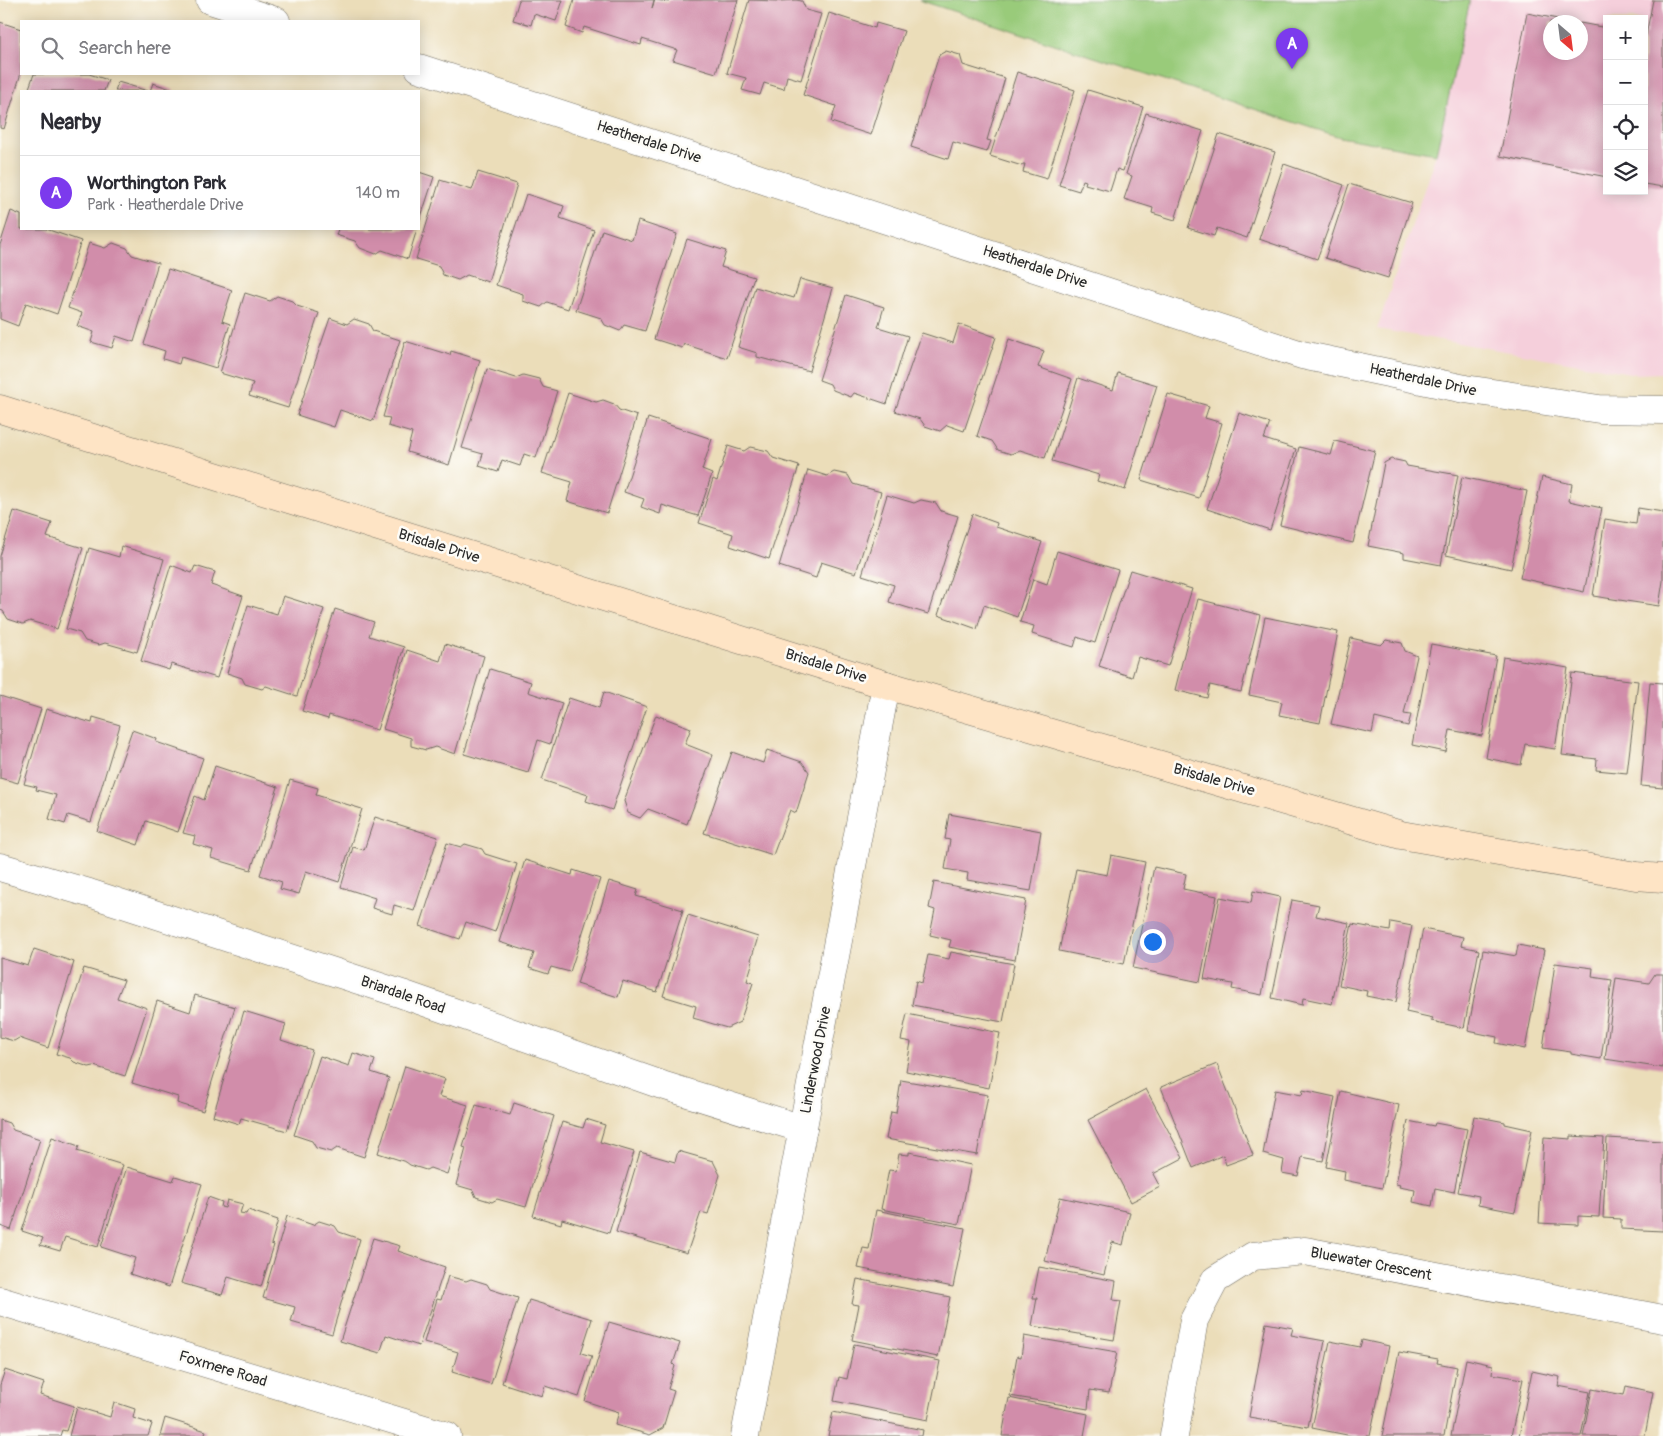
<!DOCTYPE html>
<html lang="en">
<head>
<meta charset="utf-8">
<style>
  body { margin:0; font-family:Pangolin,sans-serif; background:#f7f7f7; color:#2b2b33 }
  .controls { position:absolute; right:15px; top:15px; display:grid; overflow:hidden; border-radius:0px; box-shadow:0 2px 12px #0003 }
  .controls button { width:45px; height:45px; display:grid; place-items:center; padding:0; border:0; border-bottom:1px solid #e1e1e2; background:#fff; color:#2b2b33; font:25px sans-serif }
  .compass { position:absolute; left:1543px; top:15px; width:45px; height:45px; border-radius:50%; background:#fff; box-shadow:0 2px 12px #0003; rotate:152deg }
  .you { position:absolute; left:1152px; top:941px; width:18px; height:18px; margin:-12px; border:4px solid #fff; border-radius:50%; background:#1a73e8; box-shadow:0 0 0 8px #1a73e833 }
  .badge { display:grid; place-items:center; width:32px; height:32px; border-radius:50%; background:#7c3aed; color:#fff; font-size:16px; font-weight:700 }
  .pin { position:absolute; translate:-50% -41px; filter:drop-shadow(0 1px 2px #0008) }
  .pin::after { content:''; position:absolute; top:26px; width:18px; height:15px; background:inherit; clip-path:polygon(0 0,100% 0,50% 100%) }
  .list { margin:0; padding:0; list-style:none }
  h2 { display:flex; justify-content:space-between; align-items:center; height:65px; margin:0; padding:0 20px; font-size:21px }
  h2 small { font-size:16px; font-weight:400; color:#7c7c81 }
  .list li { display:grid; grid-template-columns:32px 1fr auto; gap:15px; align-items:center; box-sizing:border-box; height:75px; padding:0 20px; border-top:1px solid #e1e1e2 }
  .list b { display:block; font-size:19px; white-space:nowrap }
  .list p { margin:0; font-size:16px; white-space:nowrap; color:#7c7c81 }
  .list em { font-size:16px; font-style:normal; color:#7c7c81 }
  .icon { flex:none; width:28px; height:28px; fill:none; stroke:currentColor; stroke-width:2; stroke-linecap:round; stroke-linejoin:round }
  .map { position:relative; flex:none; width:1663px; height:1436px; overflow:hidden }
  .search { position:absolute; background:#fff; box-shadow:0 2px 12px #0003; left:20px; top:20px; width:400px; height:55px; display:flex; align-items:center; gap:12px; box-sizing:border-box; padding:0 18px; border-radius:0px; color:#7c7c81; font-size:19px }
  .panel { position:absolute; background:#fff; box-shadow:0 2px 12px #0003; left:20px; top:90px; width:400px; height:140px; border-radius:0px }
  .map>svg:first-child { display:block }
  .built { fill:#f5cfdb; fill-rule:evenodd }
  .green { fill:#99cb7a; stroke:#627b52 }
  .building { fill:#d18daa }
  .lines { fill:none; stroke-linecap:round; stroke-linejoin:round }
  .street-casing { stroke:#6e695d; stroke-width:29 }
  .secondary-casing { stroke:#6e695d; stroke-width:29 }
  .street { stroke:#fff; stroke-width:28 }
  .secondary { stroke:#fee4c5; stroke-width:28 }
  .labels { text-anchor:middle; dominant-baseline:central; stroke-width:5; stroke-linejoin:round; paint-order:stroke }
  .street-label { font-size:15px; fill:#2b2b2b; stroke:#fdfcf7 }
</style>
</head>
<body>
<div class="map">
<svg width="1663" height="1436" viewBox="0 0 1663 1436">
  <rect width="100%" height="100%" fill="#fdfcf7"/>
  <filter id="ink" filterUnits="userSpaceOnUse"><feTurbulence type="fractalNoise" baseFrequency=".02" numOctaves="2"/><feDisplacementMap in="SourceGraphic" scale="10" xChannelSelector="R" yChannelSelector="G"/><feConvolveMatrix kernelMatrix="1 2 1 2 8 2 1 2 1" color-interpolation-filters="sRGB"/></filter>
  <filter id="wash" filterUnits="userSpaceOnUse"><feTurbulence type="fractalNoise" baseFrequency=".0096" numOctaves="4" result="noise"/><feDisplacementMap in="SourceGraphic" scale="20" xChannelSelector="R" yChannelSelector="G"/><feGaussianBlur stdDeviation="1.12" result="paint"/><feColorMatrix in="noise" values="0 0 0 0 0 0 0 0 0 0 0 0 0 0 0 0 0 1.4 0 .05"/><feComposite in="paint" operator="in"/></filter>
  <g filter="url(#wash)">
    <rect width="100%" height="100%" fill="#ebddb9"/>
    <path class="built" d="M1470 0H1663V373L1636 374 1377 329 1436 154ZM1607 19H1644V191H1607ZM1550 22H1580V52H1550Z"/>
    <polygon class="green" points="919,0 1470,0 1436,154 1340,137"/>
    <g id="blocks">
      <g class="building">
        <polygon points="519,0 563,0 556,21 534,14 531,25 513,20"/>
        <polygon points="574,0 654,0 652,8 655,0 669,2 669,0 738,0 716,73 673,60 677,50 642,39 641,45 584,27 582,33 566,27"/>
        <polygon points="749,0 779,1 796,0 802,1 806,10 821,14 801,80 787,76 784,89 764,83 760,95 742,90 746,78 727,73"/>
        <polygon points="1653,0 1663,0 1663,187 1644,184 1644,35 1646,35"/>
        <polygon points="829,13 875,28 876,23 904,31 871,135 831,122 836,106 803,95"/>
        <polygon points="1527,13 1573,22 1550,22 1550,52 1580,52 1580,23 1607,28 1607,177 1500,156"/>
        <polygon points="0,22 21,29 21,73 4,129 0,128"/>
        <polygon points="946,51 960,55 963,65 1005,78 987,140 991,141 987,152 953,142 948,159 911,147 939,55"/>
        <polygon points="1017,72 1075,90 1047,179 1023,172 1025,164 1023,164 1022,166 990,156"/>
        <polygon points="34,74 89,74 108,80 104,91 28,91"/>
        <polygon points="118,82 148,91 115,91"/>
        <polygon points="153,83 174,90 173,91 150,91"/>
        <polygon points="1088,90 1143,107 1123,171 1117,169 1110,191 1085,184 1086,181 1083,180 1079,191 1059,185"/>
        <polygon points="1146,113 1203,131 1175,220 1152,213 1153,208 1124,199 1132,176 1126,174"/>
        <polygon points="1219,134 1275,152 1247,238 1217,228 1214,236 1188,228"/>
        <polygon points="1284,164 1344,185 1317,259 1259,239"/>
        <polygon points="419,172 434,177 419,223"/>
        <polygon points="478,172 517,184 488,282 467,275 458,280 443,275 439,266 416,259 440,180 472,190"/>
        <polygon points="1349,184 1412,203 1388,278 1325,258"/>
        <polygon points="526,194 564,206 560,218 594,230 568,309 547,302 541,307 523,301 523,294 496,285"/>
        <polygon points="11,211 21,215 21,229 46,229 81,241 57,314 26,303 18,326 0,319 0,245"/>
        <polygon points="638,221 677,234 645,331 624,325 620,331 605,325 601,318 576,310 602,230 632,240"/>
        <polygon points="338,229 417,229 408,259 382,250 376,254 360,248 355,241 336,235"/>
        <polygon points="687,239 726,251 721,267 754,277 727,358 684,344 682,348 654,339"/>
        <polygon points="89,243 105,248 113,243 127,248 132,255 158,263 134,342 116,336 112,348 91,342 94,332 77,326 82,313 68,308"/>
        <polygon points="168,269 232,290 222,321 230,324 216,368 181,357 179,364 163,359 165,351 144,344"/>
        <polygon points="800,279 833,288 809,371 757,357 757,353 738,347 755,287 794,298"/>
        <polygon points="245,293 270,301 277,296 292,301 297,306 319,313 288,408 249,396 253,383 220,373"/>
        <polygon points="846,295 884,307 878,327 908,336 887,404 854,393 851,397 833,390 830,384 819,380"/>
        <polygon points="330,318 347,324 354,319 369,324 373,331 400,340 373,421 340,410 334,427 297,415"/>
        <polygon points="959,324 996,337 964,431 947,425 940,431 925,426 920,419 895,411 922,333 953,343"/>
        <polygon points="1009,339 1044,351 1038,367 1072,379 1045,458 1020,450 1011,454 998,450 992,441 977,436"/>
        <polygon points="405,341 450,355 451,351 480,360 449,465 407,452 412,433 388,426 390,418 383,417"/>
        <polygon points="487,369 516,378 523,375 539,379 543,387 557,391 536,458 524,454 520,466 502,460 498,472 479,466 483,454 462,448"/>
        <polygon points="1118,373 1157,385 1125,490 1097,481 1099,475 1052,461 1078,378 1113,390"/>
        <polygon points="568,393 596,402 603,400 614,404 619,410 637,416 607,513 567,501 572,482 542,473"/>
        <polygon points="1168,394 1209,406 1205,418 1222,423 1199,498 1141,480"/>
        <polygon points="1239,413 1270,423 1264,439 1296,449 1270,530 1207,509"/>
        <polygon points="648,418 712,439 702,470 712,474 698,516 662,505 660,514 641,507 644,499 624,492"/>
        <polygon points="1335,441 1375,451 1353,543 1280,525 1299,447 1331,455"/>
        <polygon points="728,446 744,451 750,447 768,451 773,458 799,466 769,559 730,546 733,534 699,523 713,479 717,481"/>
        <polygon points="1391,459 1405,462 1407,466 1458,475 1441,565 1404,558 1404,553 1368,546 1384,463"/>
        <polygon points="808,470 827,476 834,472 848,475 853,484 881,492 856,573 821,562 816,578 779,566"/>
        <polygon points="1462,477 1527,491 1511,569 1446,555"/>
        <polygon points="1542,477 1572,484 1569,501 1602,508 1584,592 1520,578"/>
        <polygon points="887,495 914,503 921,500 936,503 941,511 958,516 928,614 889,602 894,585 862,575"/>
        <polygon points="1638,508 1663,512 1663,581 1659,606 1593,596 1605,519 1636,524"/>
        <polygon points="14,511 52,523 47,537 83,548 57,629 30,621 23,624 8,619 3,611 0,610 0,556"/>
        <polygon points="972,514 997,523 996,527 1042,542 1017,617 984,605 977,629 938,615"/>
        <polygon points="121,546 164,559 137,652 105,643 99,645 85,641 80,633 66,629 89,548 119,557"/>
        <polygon points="1057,551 1118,570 1095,643 1077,637 1074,647 1032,634 1034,626 1020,622 1033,579 1047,584"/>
        <polygon points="171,565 192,573 195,566 215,572 211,585 243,596 217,678 171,664 169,670 141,661"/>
        <polygon points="1130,570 1192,589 1168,666 1138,657 1132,677 1099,666"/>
        <polygon points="283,596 324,609 297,696 266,686 262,689 245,684 242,678 227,673 248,605 277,614"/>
        <polygon points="1198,599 1260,615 1241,692 1210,685 1207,698 1175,690"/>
        <polygon points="335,609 374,622 369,636 404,647 377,730 329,715 328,719 302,711"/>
        <polygon points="1265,617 1338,632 1320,723 1279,715 1282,702 1249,695"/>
        <polygon points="1351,638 1381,645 1386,640 1402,643 1405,651 1417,656 1404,714 1411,715 1408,726 1375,718 1372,733 1331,724"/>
        <polygon points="445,644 484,656 455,754 435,747 426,750 411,746 411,738 383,729 407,650 440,661"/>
        <polygon points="1431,644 1496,656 1482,736 1450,730 1446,752 1412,745"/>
        <polygon points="1503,657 1568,668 1555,749 1525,744 1521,765 1486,758"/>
        <polygon points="490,669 531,682 528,692 562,703 550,744 538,740 528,773 464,754"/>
        <polygon points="1572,673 1638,681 1627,773 1596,770 1597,759 1562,755"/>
        <polygon points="1650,682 1663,683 1663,788 1641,786"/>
        <polygon points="604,692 647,707 612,810 586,801 588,795 542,780 569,698 599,708"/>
        <polygon points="0,696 41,709 18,783 0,778"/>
        <polygon points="46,709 92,723 93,717 120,725 91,822 68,815 65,824 49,819 56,795 36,790 37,787 24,784"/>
        <polygon points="656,715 691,728 685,744 713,755 687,824 648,809 640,818 628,813 624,801"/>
        <polygon points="132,730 157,739 156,742 203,758 178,832 146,821 138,845 97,831"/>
        <polygon points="767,750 802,762 809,772 796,813 790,810 773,855 704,833 732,752 763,763"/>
        <polygon points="215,766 278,787 251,870 211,858 213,850 193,844 195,836 183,833 195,796 204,800"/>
        <polygon points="290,780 318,788 316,795 362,809 339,882 306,871 299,894 280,889 282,882 260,875"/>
        <polygon points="949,814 1041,831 1031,891 967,880 968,873 945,869 950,840 945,839"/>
        <polygon points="375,817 438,837 414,911 394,905 392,914 372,908 375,898 341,887 353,847 364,850"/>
        <polygon points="447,843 461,847 465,844 482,849 485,854 517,864 495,932 466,922 460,939 420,926"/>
        <polygon points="1111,855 1145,862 1124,964 1059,951 1076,869 1107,875"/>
        <polygon points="525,860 572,875 573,870 600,879 570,972 551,967 548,974 529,968 534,953 499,942"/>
        <polygon points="1154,867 1186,874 1183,889 1217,896 1200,982 1133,968"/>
        <polygon points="609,881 638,890 636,896 683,910 657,992 623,981 618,997 577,984"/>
        <polygon points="934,882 1026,900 1015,960 949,947 951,940 930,935 935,910 929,908"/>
        <polygon points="1253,891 1280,897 1262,995 1232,989 1233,984 1204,979 1220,897 1251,903"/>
        <polygon points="1292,900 1319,905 1316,916 1349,923 1332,1004 1303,998 1302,1005 1272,998"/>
        <polygon points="688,915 758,937 751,960 753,961 747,981 753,983 740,1022 727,1028 693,1018 696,1006 663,996"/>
        <polygon points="1391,922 1412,926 1396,1002 1366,996 1367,991 1339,985 1352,924 1390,931"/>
        <polygon points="1423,929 1463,937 1461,946 1479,950 1464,1028 1431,1021 1433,1018 1406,1012"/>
        <polygon points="1518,945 1544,950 1525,1049 1496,1043 1497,1037 1468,1031 1483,950 1516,956"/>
        <polygon points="34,949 74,962 48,1048 19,1038 14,1041 0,1037 0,958 28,966"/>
        <polygon points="951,952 1014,964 1003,1022 912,1005 916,981 922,983 928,955 949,959"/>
        <polygon points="1555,963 1593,968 1592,977 1612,980 1601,1059 1571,1054 1571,1052 1543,1048"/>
        <polygon points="84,968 124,980 117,998 147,1008 125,1076 94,1066 89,1067 74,1062 70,1058 56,1054"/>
        <polygon points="1655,974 1663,974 1663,1068 1605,1059 1616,978 1649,983"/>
        <polygon points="195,995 235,1007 203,1111 177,1103 178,1097 132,1083 157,1001 190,1012"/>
        <polygon points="244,1011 286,1024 281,1040 312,1050 287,1131 241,1118 239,1124 213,1116"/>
        <polygon points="907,1014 1000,1033 989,1088 906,1071 911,1042 901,1040"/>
        <polygon points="353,1053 375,1060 371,1072 389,1078 364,1157 337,1148 331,1152 316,1148 312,1141 294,1135 320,1056 349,1066"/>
        <polygon points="1217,1064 1253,1155 1226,1165 1223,1155 1193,1168 1161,1087"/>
        <polygon points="405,1066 445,1079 439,1096 468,1105 447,1174 430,1168 426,1170 410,1165 406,1162 378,1153"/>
        <polygon points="901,1080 988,1095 977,1155 886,1139 891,1112 896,1113"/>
        <polygon points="1146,1089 1183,1158 1153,1174 1160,1187 1131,1202 1088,1120"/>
        <polygon points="1275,1090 1302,1095 1303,1090 1335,1097 1323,1161 1302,1157 1298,1176 1282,1173 1284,1160 1263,1154"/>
        <polygon points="1341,1091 1399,1105 1382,1188 1344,1180 1345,1171 1326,1167"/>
        <polygon points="514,1103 554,1116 526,1207 497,1199 492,1202 476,1197 473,1190 456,1185 466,1148 463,1147 476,1105 510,1115"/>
        <polygon points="1474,1116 1505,1122 1505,1124 1532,1130 1515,1212 1478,1205 1479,1196 1458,1192"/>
        <polygon points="586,1119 605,1125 600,1142 634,1152 609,1233 562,1219 561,1224 533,1216 562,1122 583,1128"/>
        <polygon points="0,1120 9,1123 13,1130 40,1139 11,1230 0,1226"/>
        <polygon points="1408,1121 1434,1126 1435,1123 1467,1129 1454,1192 1435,1188 1432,1206 1413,1202 1415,1190 1399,1187 1400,1185 1396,1184"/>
        <polygon points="1571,1136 1604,1138 1599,1217 1578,1216 1578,1225 1539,1223 1544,1137 1571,1139"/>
        <polygon points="52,1137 79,1146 77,1151 123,1165 98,1247 65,1237 60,1251 40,1245 43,1238 22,1231"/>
        <polygon points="1607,1138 1663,1141 1663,1231 1621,1229 1621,1219 1603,1218"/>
        <polygon points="678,1151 713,1161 720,1175 708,1214 701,1212 687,1253 616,1232 640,1152 675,1162"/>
        <polygon points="909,1152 971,1165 959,1224 881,1209 889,1170 896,1171 899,1154 909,1155"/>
        <polygon points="127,1167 173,1181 175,1176 202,1184 169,1287 130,1274 135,1258 101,1247"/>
        <polygon points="208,1197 222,1202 221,1207 225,1208 227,1200 243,1204 240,1213 246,1214 248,1210 278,1220 271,1244 274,1245 261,1287 228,1277 222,1295 181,1283"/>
        <polygon points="1060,1197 1130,1212 1123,1245 1112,1242 1104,1275 1045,1261"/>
        <polygon points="876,1210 965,1228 953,1287 858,1268 863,1248 869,1249"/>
        <polygon points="287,1216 313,1225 319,1221 335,1226 339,1232 360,1239 332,1334 291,1322 295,1307 263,1298"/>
        <polygon points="373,1238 400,1246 398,1251 445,1267 419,1346 386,1335 380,1353 340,1341"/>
        <polygon points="1039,1267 1116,1281 1113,1300 1121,1301 1114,1340 1032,1326 1037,1298 1033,1298"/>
        <polygon points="448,1276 466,1281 471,1279 487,1284 490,1289 518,1298 491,1384 452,1372 458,1352 424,1342 437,1299 441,1300"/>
        <polygon points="857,1279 950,1297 938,1357 852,1340 859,1305 852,1304"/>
        <polygon points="529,1300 592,1319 581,1353 592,1356 579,1397 545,1386 542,1396 502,1383"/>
        <polygon points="609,1322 680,1343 673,1364 675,1366 668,1389 674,1391 663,1428 650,1435 615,1425 619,1412 585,1401"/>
        <polygon points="1266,1323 1293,1328 1291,1335 1325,1341 1308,1427 1249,1417"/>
        <polygon points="1024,1336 1117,1352 1109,1393 1090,1390 1088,1409 1010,1396 1017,1356 1021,1357"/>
        <polygon points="1362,1340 1389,1346 1370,1436 1352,1436 1312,1428 1330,1341 1360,1347"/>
        <polygon points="854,1344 940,1361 928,1420 834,1401 839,1377 847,1379"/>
        <polygon points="1399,1352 1438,1359 1437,1363 1457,1367 1444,1436 1382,1436"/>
        <polygon points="1466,1359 1493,1365 1492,1374 1523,1379 1511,1436 1451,1436"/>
        <polygon points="5,1370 44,1383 40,1395 74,1406 66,1431 62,1430 60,1436 0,1436 0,1385"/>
        <polygon points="1532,1371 1560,1377 1558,1386 1590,1392 1581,1436 1519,1436"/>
        <polygon points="1626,1386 1653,1392 1645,1436 1583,1436 1592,1389 1624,1395"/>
        <polygon points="1009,1398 1088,1414 1084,1436 1002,1436"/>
        <polygon points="114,1402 135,1409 133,1418 152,1424 148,1436 69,1436 77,1407 110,1417"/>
        <polygon points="833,1412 923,1430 922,1436 828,1436"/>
        <polygon points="165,1418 206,1431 204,1436 160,1436"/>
      </g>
    </g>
  </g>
  <g filter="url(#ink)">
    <use href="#blocks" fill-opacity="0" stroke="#6e695d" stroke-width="1"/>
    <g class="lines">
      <defs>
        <g id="street">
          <polyline points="210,0 276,21"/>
          <polyline points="419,68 1302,355 1465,389 1599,409 1663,410"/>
          <polyline points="0,867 89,893 402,994 662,1085 803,1129"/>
          <polyline points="0,1301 447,1436"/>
          <polyline points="745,1436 886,685"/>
          <polyline points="1174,1436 1194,1320 1215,1280 1253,1256 1305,1251 1663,1319"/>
        </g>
        <polyline id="secondary" points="0,409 886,685 1401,835 1636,876 1663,878"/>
      </defs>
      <use href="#street" class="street-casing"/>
      <use href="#secondary" class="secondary-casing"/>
      <use href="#street" class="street"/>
      <use href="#secondary" class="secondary"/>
    </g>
  </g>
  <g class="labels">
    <g class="street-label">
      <text transform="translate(649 142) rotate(18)">Heatherdale Drive</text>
      <text transform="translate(1035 267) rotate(18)">Heatherdale Drive</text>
      <text transform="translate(1423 380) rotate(12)">Heatherdale Drive</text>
      <text transform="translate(439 546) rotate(17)">Brisdale Drive</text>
      <text transform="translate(826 666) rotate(17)">Brisdale Drive</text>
      <text transform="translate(1214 780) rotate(16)">Brisdale Drive</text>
      <text transform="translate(403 995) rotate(19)">Briardale Road</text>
      <text transform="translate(816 1060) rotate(-79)">Linderwood Drive</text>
      <text transform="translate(1371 1264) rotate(11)">Bluewater Crescent</text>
      <text transform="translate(223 1369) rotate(17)">Foxmere Road</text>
    </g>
  </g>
</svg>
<div class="controls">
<button>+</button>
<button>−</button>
<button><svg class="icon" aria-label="locate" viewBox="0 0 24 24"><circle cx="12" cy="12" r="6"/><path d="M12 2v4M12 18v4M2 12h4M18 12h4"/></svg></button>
<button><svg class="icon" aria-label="layers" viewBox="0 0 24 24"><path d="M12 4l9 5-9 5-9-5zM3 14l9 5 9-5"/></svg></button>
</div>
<svg class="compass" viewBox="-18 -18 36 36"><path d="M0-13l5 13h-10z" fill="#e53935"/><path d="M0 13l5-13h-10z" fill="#7c7c81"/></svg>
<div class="you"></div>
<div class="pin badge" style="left:1292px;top:69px">A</div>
<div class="search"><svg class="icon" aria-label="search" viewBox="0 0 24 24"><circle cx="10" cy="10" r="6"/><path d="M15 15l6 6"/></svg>Search here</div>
<section class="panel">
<h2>Nearby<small></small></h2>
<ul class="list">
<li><span class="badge">A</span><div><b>Worthington Park</b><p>Park · Heatherdale Drive</p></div><em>140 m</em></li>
</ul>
</section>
</div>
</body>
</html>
